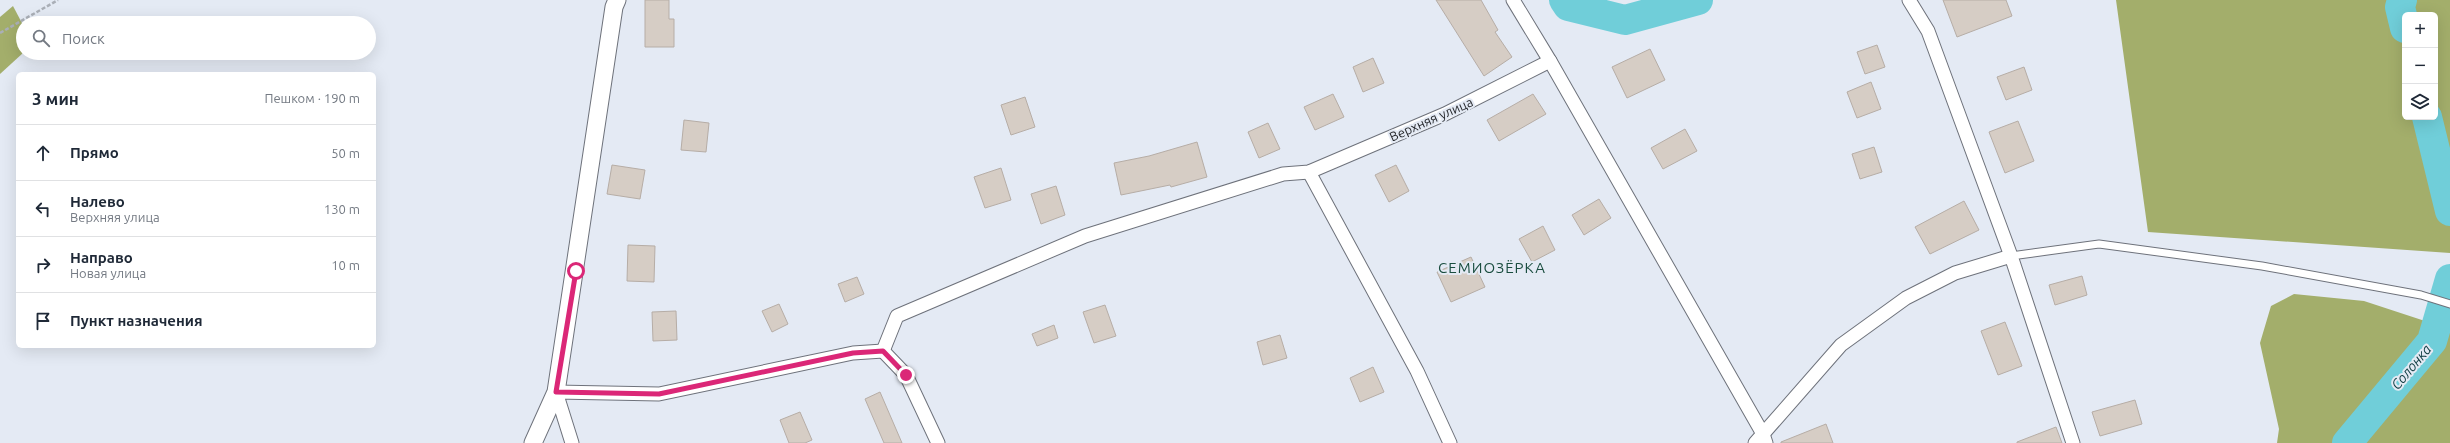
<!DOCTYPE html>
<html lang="ru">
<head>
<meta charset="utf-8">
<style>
  body { margin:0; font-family:Ubuntu,sans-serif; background:#f2f2f3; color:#1f2937 }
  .controls { position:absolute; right:12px; top:12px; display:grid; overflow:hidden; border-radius:6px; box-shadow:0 4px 16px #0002 }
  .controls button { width:36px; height:36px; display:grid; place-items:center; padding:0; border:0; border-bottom:1px solid #e0e1e3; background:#fff; color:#1f2937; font:20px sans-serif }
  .stop { position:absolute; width:12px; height:12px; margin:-9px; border:3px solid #db2777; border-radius:50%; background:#fff }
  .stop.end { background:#db2777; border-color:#fff; box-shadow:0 1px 4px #0008 }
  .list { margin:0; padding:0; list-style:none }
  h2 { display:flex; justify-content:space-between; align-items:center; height:52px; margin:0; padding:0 16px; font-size:17px }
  h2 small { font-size:13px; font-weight:400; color:#747a83 }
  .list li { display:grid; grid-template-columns:26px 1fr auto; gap:12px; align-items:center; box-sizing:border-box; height:56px; padding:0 16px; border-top:1px solid #e0e1e3 }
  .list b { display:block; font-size:15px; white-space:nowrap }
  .list p { margin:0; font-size:13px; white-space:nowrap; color:#747a83 }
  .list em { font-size:13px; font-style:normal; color:#747a83 }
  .icon { flex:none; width:22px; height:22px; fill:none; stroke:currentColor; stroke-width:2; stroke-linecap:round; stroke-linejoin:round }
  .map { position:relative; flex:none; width:2450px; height:443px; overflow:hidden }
  .search { position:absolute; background:#fff; box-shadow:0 4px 16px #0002; left:16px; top:16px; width:360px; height:44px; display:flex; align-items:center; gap:10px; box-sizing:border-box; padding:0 14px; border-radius:22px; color:#747a83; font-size:15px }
  .panel { position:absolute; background:#fff; box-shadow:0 4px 16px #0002; left:16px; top:72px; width:360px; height:276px; border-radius:6px }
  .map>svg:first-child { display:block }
  .forest { fill:#a3ae6b; fill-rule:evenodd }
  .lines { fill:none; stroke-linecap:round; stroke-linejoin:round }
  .river { stroke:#70ced9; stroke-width:30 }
  .building { fill:#d6cdc5; stroke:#b6ada6 }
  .service-casing { stroke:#6e727b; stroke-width:9 }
  .minor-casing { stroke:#6e727b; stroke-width:15 }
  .tertiary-casing { stroke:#6e727b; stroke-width:19 }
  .path { stroke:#aaafb7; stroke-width:2.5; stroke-dasharray:4 2; stroke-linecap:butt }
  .service { stroke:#fff; stroke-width:7 }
  .minor { stroke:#fff; stroke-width:13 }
  .tertiary { stroke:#fff; stroke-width:17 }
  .route { stroke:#db2777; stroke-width:5 }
  .labels { text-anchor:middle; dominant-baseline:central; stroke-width:4; stroke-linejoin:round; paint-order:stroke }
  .street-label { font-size:13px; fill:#232529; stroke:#e4eaf4 }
  .water-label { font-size:14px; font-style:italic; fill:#0d3a3f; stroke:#e4eaf4 }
  .quarter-label { font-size:15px; letter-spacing:1px; fill:#1a4d3f; stroke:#e4eaf4 }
</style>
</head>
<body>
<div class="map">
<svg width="2450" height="443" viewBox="0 0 2450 443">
  <rect width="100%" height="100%" fill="#e4eaf4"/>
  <g class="forest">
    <path d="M2116 0H2450V253L2148 232ZM2405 15H2435V117H2405Z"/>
    <polygon points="13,6 23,25 23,53 0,74 0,17"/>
    <polygon points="2294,294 2364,301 2428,322 2450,332 2450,443 2277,443 2279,429 2260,343 2271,306"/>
  </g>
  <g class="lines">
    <g class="river">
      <polyline points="1564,0 1568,6 1625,20 1698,0"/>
      <polyline points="2402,0 2400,7 2405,28"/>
      <polyline points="2427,117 2450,211"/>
      <polyline points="2347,443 2432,341 2450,279"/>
    </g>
  </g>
  <g class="building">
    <polygon points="645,0 669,0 669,19 674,19 674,47 645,47"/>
    <polygon points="1436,0 1481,0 1498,30 1495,32 1512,57 1484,76"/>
    <polygon points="1943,0 2006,0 2012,16 1957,37"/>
    <polygon points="1877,45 1885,67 1865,74 1857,52"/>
    <polygon points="1650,49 1665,80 1627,98 1612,67"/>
    <polygon points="1373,58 1384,83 1363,92 1353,67"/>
    <polygon points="2024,67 2032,90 2006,100 1997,77"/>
    <polygon points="1871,82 1881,109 1857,118 1847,92"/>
    <polygon points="1333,94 1344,117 1315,130 1304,107"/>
    <polygon points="1533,94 1546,114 1499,141 1487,120"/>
    <polygon points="1025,97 1035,127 1011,135 1001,105"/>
    <polygon points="684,120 709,123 706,152 681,150"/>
    <polygon points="2018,121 2034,161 2005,173 1989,132"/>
    <polygon points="1268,123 1280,149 1259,158 1248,132"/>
    <polygon points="1685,129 1697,151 1663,169 1651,148"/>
    <polygon points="1197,142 1207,177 1171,187 1170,185 1121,195 1114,163 1149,156"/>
    <polygon points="1874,147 1882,172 1860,179 1852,154"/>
    <polygon points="612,165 645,170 640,199 607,194"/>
    <polygon points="1396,165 1409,191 1389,202 1375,175"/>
    <polygon points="1001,168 1011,200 985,208 974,177"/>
    <polygon points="1056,186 1065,215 1041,224 1031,194"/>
    <polygon points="1599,199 1611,218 1584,235 1572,215"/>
    <polygon points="1964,201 1979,230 1930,254 1915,227"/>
    <polygon points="1543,226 1555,250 1532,262 1519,239"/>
    <polygon points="628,245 655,246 654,282 627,281"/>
    <polygon points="1471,257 1485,287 1451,302 1437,272"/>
    <polygon points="2082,276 2087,295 2055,305 2049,285"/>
    <polygon points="857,277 864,294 845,302 838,284"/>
    <polygon points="779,304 788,324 772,332 762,311"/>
    <polygon points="1105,305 1116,336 1094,343 1083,312"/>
    <polygon points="676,311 677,340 653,341 652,312"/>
    <polygon points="2005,322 2022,366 1998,375 1981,331"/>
    <polygon points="1054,325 1058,338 1037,346 1032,334"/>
    <polygon points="1280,335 1287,358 1263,365 1257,342"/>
    <polygon points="1373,367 1384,392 1360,402 1350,378"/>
    <polygon points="880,392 902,443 884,443 865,399"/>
    <polygon points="2135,400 2142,424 2100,436 2092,412"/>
    <polygon points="800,412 812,440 805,443 789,443 780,420"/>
    <polygon points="1826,424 1833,443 1781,443 1781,442"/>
    <polygon points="2056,427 2062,443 2017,443 2017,442"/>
  </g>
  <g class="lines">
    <defs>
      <polyline id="service" points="2011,256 2099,244 2262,266 2421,295 2450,304"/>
      <g id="minor">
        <polyline points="1513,0 1550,61 1763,434 1766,443"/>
        <polyline points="1909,0 1928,31 2011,256 2073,443"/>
        <polyline points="1309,172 1417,371 1450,443"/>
        <polyline points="883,351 897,316 1085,236 1283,174 1309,172 1445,114 1550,61"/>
        <polyline points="883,351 906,375 938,443"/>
        <polyline points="572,443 556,392 659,394 853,353 883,351"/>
        <polyline points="1755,443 1841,345 1906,298 1955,273 2011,256"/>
      </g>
      <polyline id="tertiary" points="533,443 556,392 614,7 617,0"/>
    </defs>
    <use href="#service" class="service-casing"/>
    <use href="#minor" class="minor-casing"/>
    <use href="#tertiary" class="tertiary-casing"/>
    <polyline class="path" points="0,33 58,0"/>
    <use href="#service" class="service"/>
    <use href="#minor" class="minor"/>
    <use href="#tertiary" class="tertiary"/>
  </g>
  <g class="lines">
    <polyline class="route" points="576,271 556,392 659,394 853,353 883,351 906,375"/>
  </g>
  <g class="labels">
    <g class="street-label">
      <text transform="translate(1431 119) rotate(-24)">Верхняя улица</text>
    </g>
    <g class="water-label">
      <text transform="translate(2411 367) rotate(-50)">Солонка</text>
    </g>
    <g class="quarter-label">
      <text x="1492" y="267">СЕМИОЗЁРКА</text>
    </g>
  </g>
</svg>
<div class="controls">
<button>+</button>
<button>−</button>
<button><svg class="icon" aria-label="layers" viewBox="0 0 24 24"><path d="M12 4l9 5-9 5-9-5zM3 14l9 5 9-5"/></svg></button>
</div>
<div class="stop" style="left:576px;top:271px"></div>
<div class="stop end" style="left:906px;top:375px"></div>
<div class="search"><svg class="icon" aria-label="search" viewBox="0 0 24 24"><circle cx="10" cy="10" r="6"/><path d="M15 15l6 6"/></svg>Поиск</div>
<section class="panel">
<h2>3 мин<small>Пешком · 190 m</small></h2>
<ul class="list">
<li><svg class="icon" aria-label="ahead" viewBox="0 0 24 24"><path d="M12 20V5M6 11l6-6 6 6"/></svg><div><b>Прямо</b></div><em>50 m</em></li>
<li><svg class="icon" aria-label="left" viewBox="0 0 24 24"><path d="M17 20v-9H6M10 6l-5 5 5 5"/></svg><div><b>Налево</b><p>Верхняя улица</p></div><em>130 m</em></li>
<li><svg class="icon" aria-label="right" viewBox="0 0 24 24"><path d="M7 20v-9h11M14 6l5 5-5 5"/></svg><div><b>Направо</b><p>Новая улица</p></div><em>10 m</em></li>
<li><svg class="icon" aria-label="arrive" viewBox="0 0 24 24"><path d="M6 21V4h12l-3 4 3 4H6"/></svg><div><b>Пункт назначения</b></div></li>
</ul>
</section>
</div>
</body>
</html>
